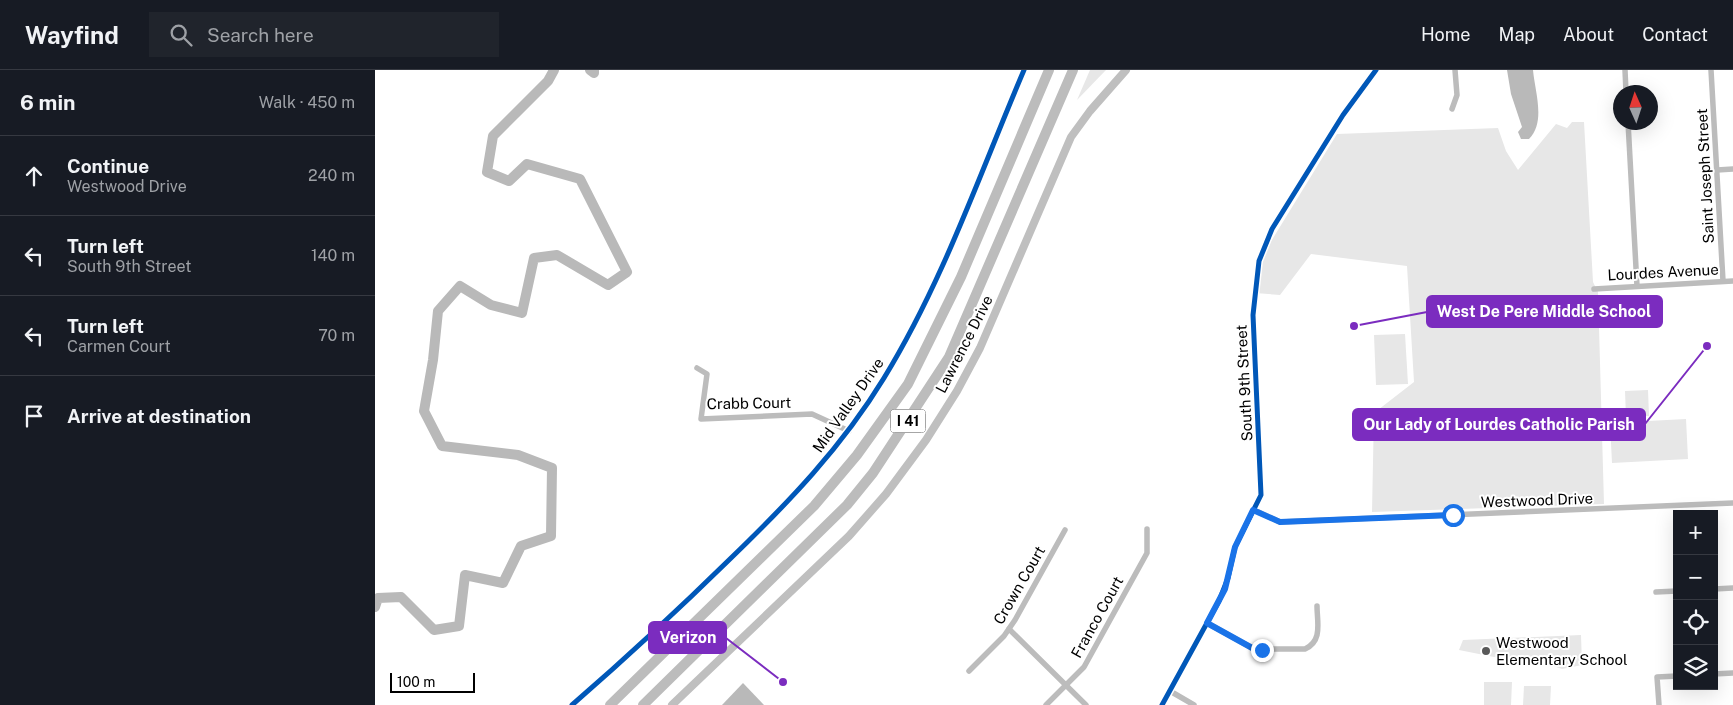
<!DOCTYPE html>
<html lang="en">
<head>
<meta charset="utf-8">
<style>
  body { margin:0; font-family:"Public Sans",sans-serif; background:#20242c; color:#f1f3f6 }
  .controls { position:absolute; right:15px; bottom:15px; display:grid; overflow:hidden; border-radius:0px; box-shadow:0 5px 20px #0002 }
  .controls button { width:45px; height:45px; display:grid; place-items:center; padding:0; border:0; border-bottom:1px solid #363941; background:#171b24; color:#f1f3f6; font:25px sans-serif }
  .compass { position:absolute; left:1238px; top:15px; width:45px; height:45px; border-radius:50%; background:#171b24; box-shadow:0 5px 20px #0002; rotate:357deg }
  .scale { position:absolute; left:15px; bottom:12px; width:85px; box-sizing:border-box; padding-left:5px; border:2px solid #000; border-top:0; font-size:14px; line-height:18px; white-space:nowrap; color:#000; -webkit-text-stroke:4px #fff; paint-order:stroke }
  .stop { position:absolute; width:15px; height:15px; margin:-11px; border:4px solid #1a73e8; border-radius:50%; background:#fff }
  .stop.end { background:#1a73e8; border-color:#fff; box-shadow:0 1px 5px #0008 }
  .list { margin:0; padding:0; list-style:none }
  h2 { display:flex; justify-content:space-between; align-items:center; height:65px; margin:0; padding:0 20px; font-size:21px }
  h2 small { font-size:16px; font-weight:400; color:#9ea1a6 }
  .list li { display:grid; grid-template-columns:32px 1fr auto; gap:15px; align-items:center; box-sizing:border-box; height:80px; padding:0 20px; border-top:1px solid #363941 }
  .list b { display:block; font-size:19px; white-space:nowrap }
  .list p { margin:0; font-size:16px; white-space:nowrap; color:#9ea1a6 }
  .list em { font-size:16px; font-style:normal; color:#9ea1a6 }
  .icon { flex:none; width:28px; height:28px; fill:none; stroke:currentColor; stroke-width:2; stroke-linecap:round; stroke-linejoin:round }
  .map { position:relative; flex:none; width:1358px; height:635px; overflow:hidden }
  header { display:flex; align-items:center; gap:30px; box-sizing:border-box; height:70px; padding:0 25px; background:#171b24; border-bottom:1px solid #363941 }
  header strong { font-size:24px }
  nav { display:flex; gap:28px; margin-inline-start:auto; font-size:18px }
  .search { width:350px; height:45px; background:#20242c; display:flex; align-items:center; gap:12px; box-sizing:border-box; padding:0 18px; border-radius:0px; color:#9ea1a6; font-size:19px }
  main { display:flex }
  aside { flex:1; background:#171b24 }
  .map>svg:first-child { display:block }
  .green { fill:#e7e7e7 }
  .water { fill:#b9b9b9 }
  .lines { fill:none; stroke-linecap:round; stroke-linejoin:round }
  .river { stroke:#b9b9b9; stroke-width:10 }
  .minor { stroke:#bcbcbc; stroke-width:5.5 }
  .secondary { stroke:#bfbfbf; stroke-width:8 }
  .motorway { stroke:#bcbcbc; stroke-width:10 }
  .cycleway-casing { stroke:#fff; stroke-width:8 }
  .cycleway { stroke:#0057b8; stroke-width:5 }
  .route { stroke:#1a73e8; stroke-width:6 }
  .poi-dot { fill:#595959; stroke:#fff; stroke-width:2 }
  .labels { text-anchor:middle; dominant-baseline:central; stroke-width:4; stroke-linejoin:round; paint-order:stroke }
  .shield { fill:#fff; stroke:#4c4c4c; stroke-width:1 }
  .shield-label { font-size:14px; font-weight:bold; fill:#000 }
  .street-label { font-size:15px; fill:#000; stroke:#fff }
  .poi-label { font-size:15px; fill:#000; stroke:#fff; text-anchor:start }
  .leader { fill:none; stroke:#7b2cbf; stroke-width:2 }
  .callout-dot { fill:#7b2cbf; stroke:#fff; stroke-width:2 }
  .callout { fill:#7b2cbf; stroke:#7b2cbf; stroke-width:2 }
  .callout-label { font-size:16px; text-anchor:middle; font-weight:bold; fill:#fff }
</style>
</head>
<body>
<header>
<strong>Wayfind</strong>
<div class="search"><svg class="icon" aria-label="search" viewBox="0 0 24 24"><circle cx="10" cy="10" r="6"/><path d="M15 15l6 6"/></svg>Search here</div>
<nav><a>Home</a><a>Map</a><a>About</a><a>Contact</a></nav>
</header>
<main>
<aside>
<h2>6 min<small>Walk · 450 m</small></h2>
<ul class="list">
<li><svg class="icon" aria-label="ahead" viewBox="0 0 24 24"><path d="M12 20V5M6 11l6-6 6 6"/></svg><div><b>Continue</b><p>Westwood Drive</p></div><em>240 m</em></li>
<li><svg class="icon" aria-label="left" viewBox="0 0 24 24"><path d="M17 20v-9H6M10 6l-5 5 5 5"/></svg><div><b>Turn left</b><p>South 9th Street</p></div><em>140 m</em></li>
<li><svg class="icon" aria-label="left" viewBox="0 0 24 24"><path d="M17 20v-9H6M10 6l-5 5 5 5"/></svg><div><b>Turn left</b><p>Carmen Court</p></div><em>70 m</em></li>
<li><svg class="icon" aria-label="arrive" viewBox="0 0 24 24"><path d="M6 21V4h12l-3 4 3 4H6"/></svg><div><b>Arrive at destination</b></div></li>
</ul>
</aside>
<div class="map">
<svg width="1358" height="635" viewBox="0 0 1358 635">
  <rect width="100%" height="100%" fill="#fff"/>
  <g class="green">
    <polygon points="715,0 731,0 702,30"/>
    <polygon points="1197,52 1209,52 1218,212 1223,222 1229,434 997,442 999,343 1039,312 1032,196 936,184 905,225 880,223 890,181 962,64 1123,58 1131,81 1143,100 1181,54 1192,58"/>
    <polygon points="1030,264 1033,314 1001,315 999,265"/>
    <polygon points="1273,320 1274,346 1251,347 1250,321"/>
    <polygon points="1311,349 1313,389 1237,393 1235,353"/>
    <polygon points="1206,565 1207,595 1187,599 1167,592 1119,587 1084,580 1088,570"/>
    <polygon points="1109,612 1137,612 1136,635 1109,635"/>
    <polygon points="1149,616 1176,616 1175,635 1148,635"/>
  </g>
  <g class="water">
    <path d="M1132 0H1158C1160 22 1171 52 1154 69H1146L1143 62 1147 57 1136 24Z"/>
    <polygon points="368,613 389,635 347,635"/>
  </g>
  <g class="lines">
    <g class="river">
      <polyline points="215,0 219,3 219,0"/>
      <polyline points="0,537 3,528 26,527 59,560 84,556 90,505 128,513 146,476 176,466 177,398 143,385 67,376 49,341 58,290 63,241 85,216 116,235 147,243 159,188 182,185 233,215 252,202 205,109 152,94 134,111 112,102 118,66 173,11 179,0"/>
    </g>
    <g class="minor">
      <polyline points="1250,0 1251,22"/>
      <polyline points="1336,0 1348,211"/>
      <polyline points="1077,39 1082,25 1080,0"/>
      <polyline points="1253,52 1262,216"/>
      <polyline points="1342,100 1358,99"/>
      <polyline points="1219,219 1358,211"/>
      <polyline points="322,298 332,304 326,349 437,344 474,361"/>
      <polyline points="879,440 905,452 1358,433"/>
      <polyline points="1339,519 1358,518"/>
      <polyline points="1281,522 1302,521"/>
      <path d="M832 553 879 579H930C948 571 942 552 942 536"/>
      <polyline points="634,559 711,635"/>
      <polyline points="594,601 629,566 640,550 690,460"/>
      <polyline points="1339,604 1358,603"/>
      <polyline points="795,621 819,635"/>
      <path d="M197 635C251 588 304 539 355 489 413 433 467 377 509 308 568 212 605 103 649 0"/>
      <polyline points="671,635 709,597 772,483 772,459"/>
      <polyline points="787,635 844,531 853,508 860,477 886,425 878,245 884,191 897,159 968,45 1001,0"/>
      <polyline points="1284,635 1282,607 1302,606"/>
    </g>
    <polyline class="secondary" points="297,635 474,466 511,424 551,370 582,321 605,278 696,67 715,41 751,0"/>
    <g class="motorway">
      <polyline points="235,635 439,436 482,385 533,314 586,207 674,0"/>
      <polyline points="268,635 472,435 498,403 574,287 698,0"/>
    </g>
    <defs>
      <g id="cycleway">
        <path d="M197 635C251 588 304 539 355 489 413 433 467 377 509 308 568 212 605 103 649 0"/>
        <polyline points="787,635 844,531 853,508 860,477 886,425 878,245 884,191 897,159 968,45 1001,0"/>
      </g>
    </defs>
    <use href="#cycleway" class="cycleway-casing"/>
    <use href="#cycleway" class="cycleway"/>
  </g>
  <g class="lines">
    <polyline class="route" points="887,580 879,579 832,553 850,519 860,477 878,440 905,452 1078,445"/>
  </g>
  <circle class="poi-dot" cx="1111" cy="581" r="5"/>
  <g class="labels">
    <rect class="shield" x="515.5" y="339.5" width="35" height="23" rx="4"/>
    <g class="shield-label">
      <text x="533" y="351">I 41</text>
    </g>
    <g class="street-label">
      <text transform="translate(1330 106) rotate(-93)">Saint Joseph Street</text>
      <text transform="translate(1288 202) rotate(-3)">Lourdes Avenue</text>
      <text transform="translate(589 274) rotate(-63)">Lawrence Drive</text>
      <text transform="translate(869 313) rotate(-93)">South 9th Street</text>
      <text transform="translate(374 333) rotate(-1)">Crabb Court</text>
      <text transform="translate(473 335) rotate(-55)">Mid Valley Drive</text>
      <text transform="translate(1162 430) rotate(-2)">Westwood Drive</text>
      <text transform="translate(644 515) rotate(-60)">Crown Court</text>
      <text transform="translate(722 547) rotate(-61)">Franco Court</text>
    </g>
    <g class="poi-label">
      <text x="1121" y="572">Westwood<tspan x="1121" dy="17">Elementary School</tspan></text>
    </g>
  </g>
  <path class="leader" d="M979 256L1052 242M1332 276L1270 354M408 612L351 568"/>
  <g class="callout-dot">
    <circle cx="979" cy="256" r="5"/>
    <circle cx="1332" cy="276" r="5"/>
    <circle cx="408" cy="612" r="5"/>
  </g>
  <g class="callout">
    <rect x="1052" y="226" width="235" height="31" rx="5"/>
    <rect x="978" y="339" width="292" height="31" rx="5"/>
    <rect x="274" y="552" width="77" height="31" rx="5"/>
  </g>
  <g class="callout-label">
    <text x="1169" y="247">West De Pere Middle School</text>
    <text x="1124" y="360">Our Lady of Lourdes Catholic Parish</text>
    <text x="313" y="573">Verizon</text>
  </g>
</svg>
<div class="controls">
<button>+</button>
<button>−</button>
<button><svg class="icon" aria-label="locate" viewBox="0 0 24 24"><circle cx="12" cy="12" r="6"/><path d="M12 2v4M12 18v4M2 12h4M18 12h4"/></svg></button>
<button><svg class="icon" aria-label="layers" viewBox="0 0 24 24"><path d="M12 4l9 5-9 5-9-5zM3 14l9 5 9-5"/></svg></button>
</div>
<svg class="compass" viewBox="-18 -18 36 36"><path d="M0-13l5 13h-10z" fill="#e53935"/><path d="M0 13l5-13h-10z" fill="#9ea1a6"/></svg>
<div class="scale">100 m</div>
<div class="stop" style="left:1078px;top:445px"></div>
<div class="stop end" style="left:887px;top:580px"></div>
</div>
</main>
</body>
</html>
